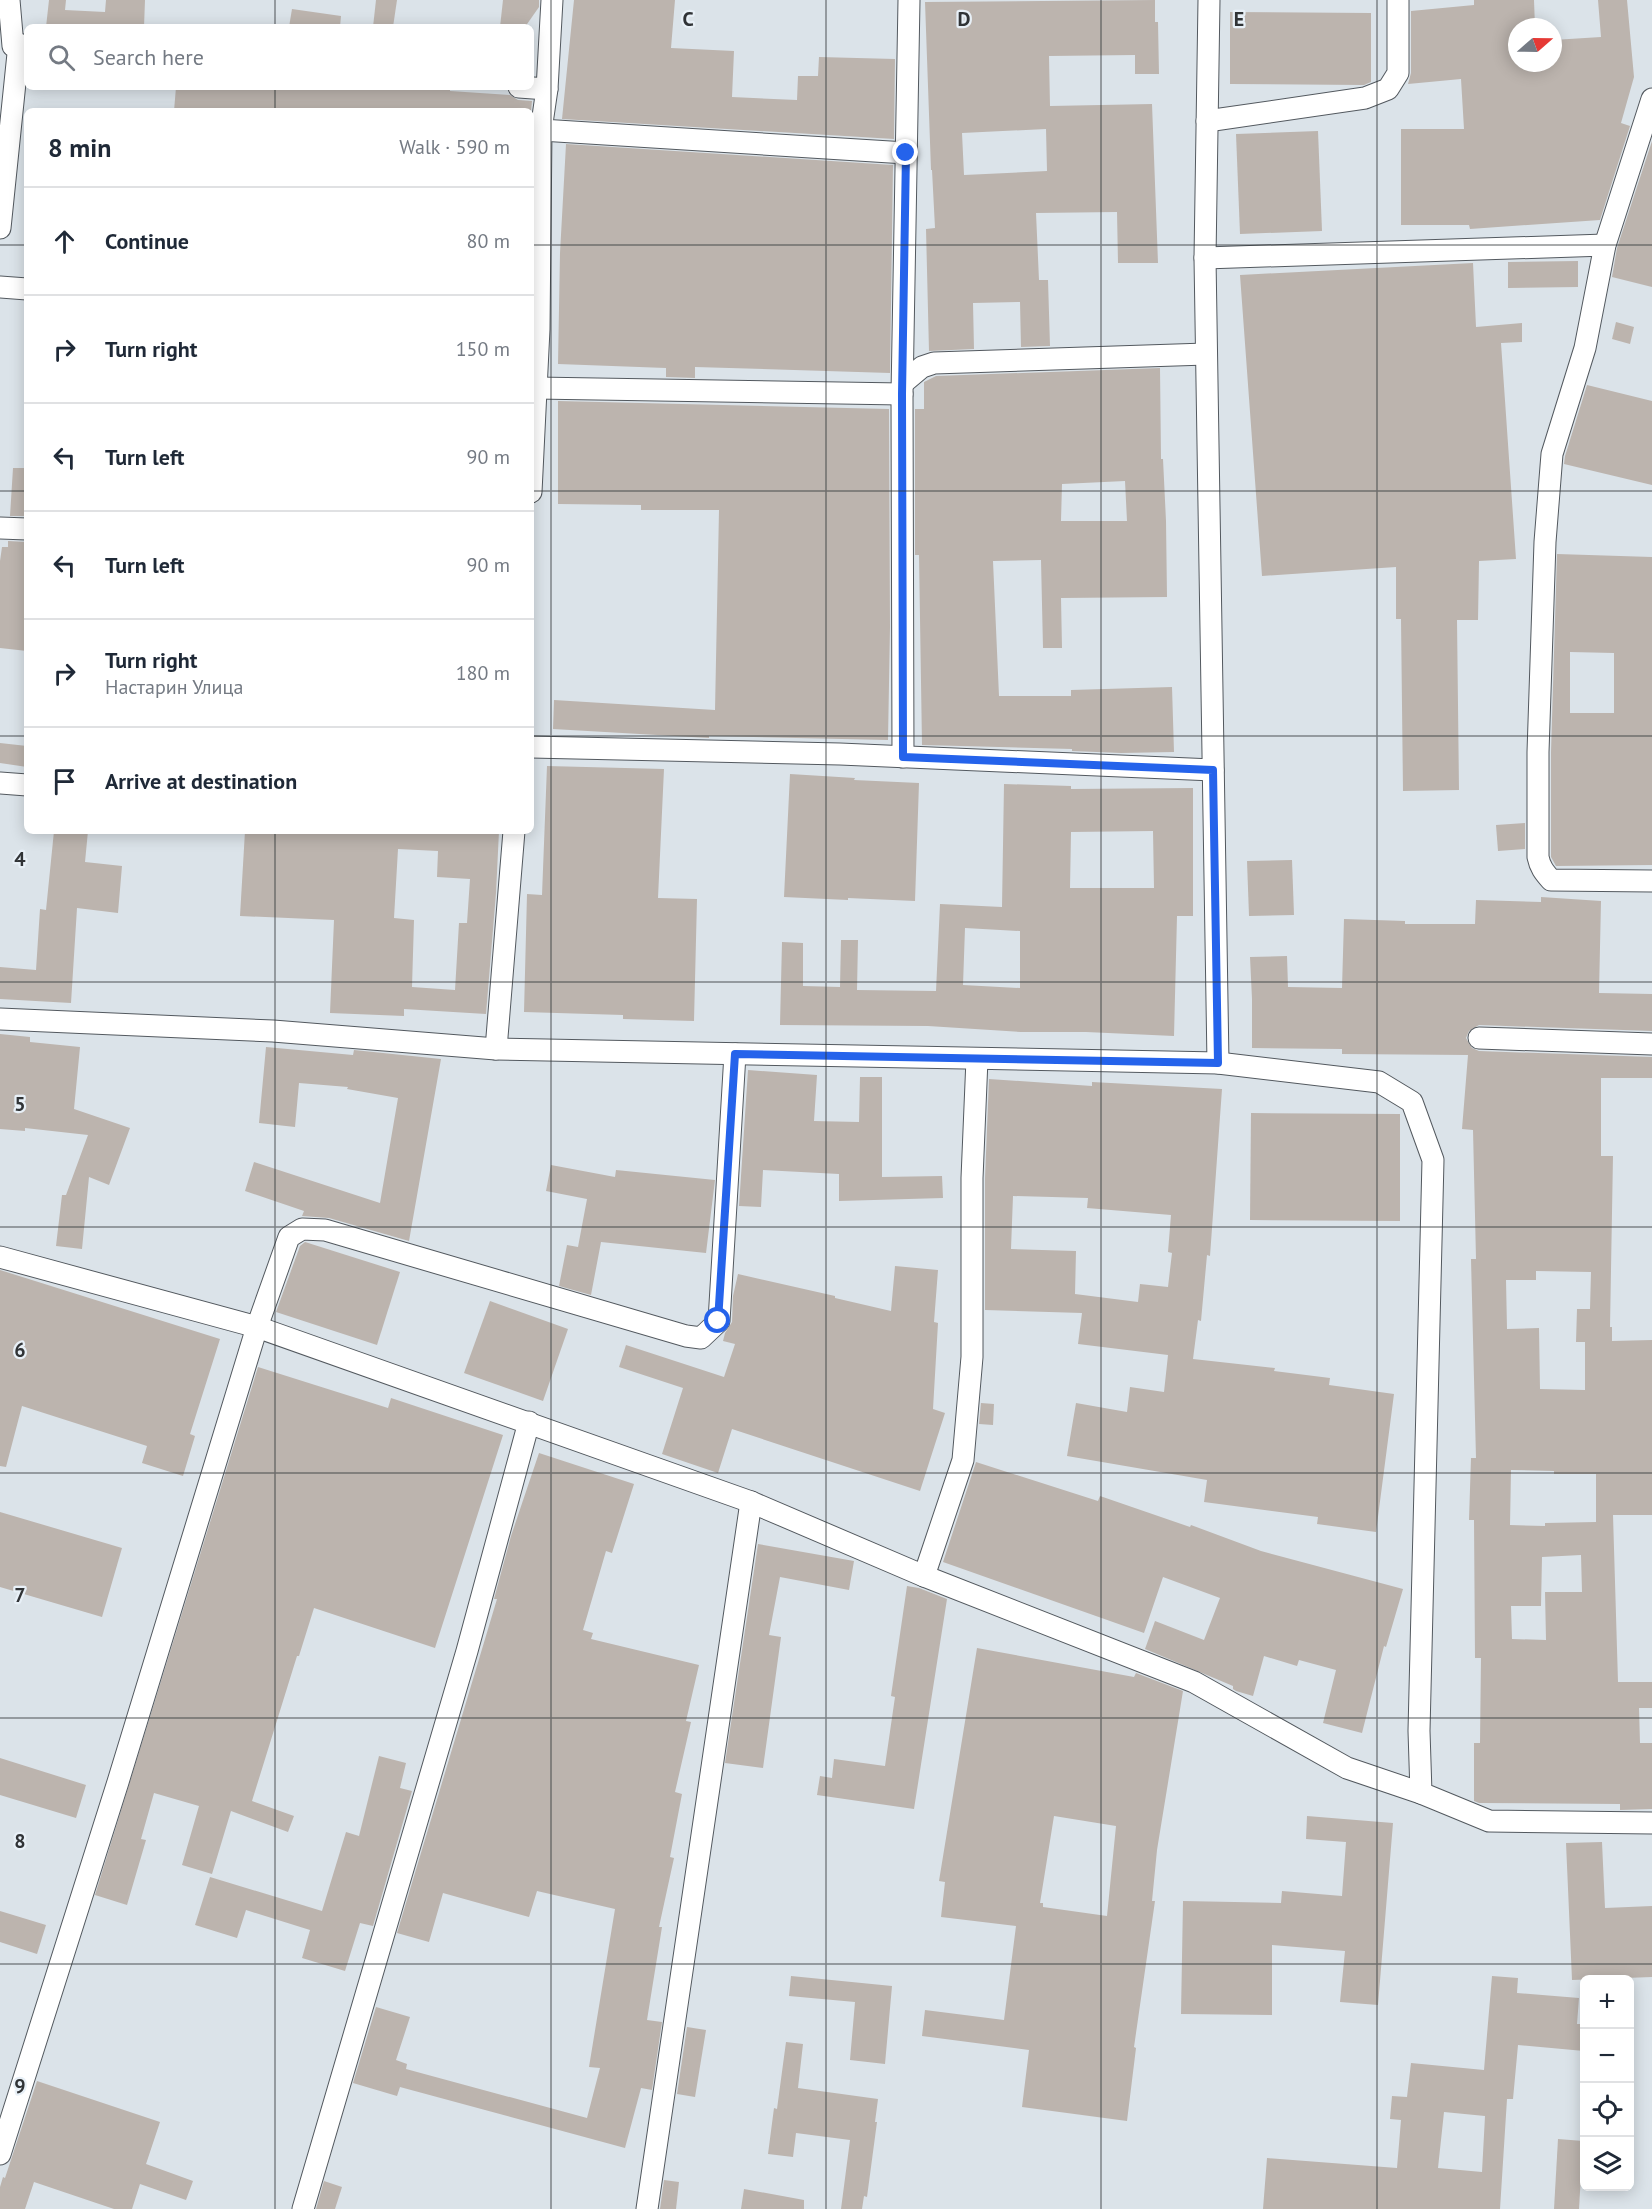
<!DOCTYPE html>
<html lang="en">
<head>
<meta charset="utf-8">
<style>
  body { margin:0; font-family:"PT Sans",sans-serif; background:#f2f2f3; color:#1f2937 }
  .controls { position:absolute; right:18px; bottom:18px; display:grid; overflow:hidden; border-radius:9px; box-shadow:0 3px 15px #0003 }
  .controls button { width:54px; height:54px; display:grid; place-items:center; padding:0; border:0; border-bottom:2px solid #e0e1e3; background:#fff; color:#1f2937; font:30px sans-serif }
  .compass { position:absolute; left:1508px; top:18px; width:54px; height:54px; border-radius:50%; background:#fff; box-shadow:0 3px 15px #0003; rotate:70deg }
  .stop { position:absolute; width:18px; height:18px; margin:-14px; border:4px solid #2563eb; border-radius:50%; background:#fff }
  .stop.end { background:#2563eb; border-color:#fff; box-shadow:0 2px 6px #0008 }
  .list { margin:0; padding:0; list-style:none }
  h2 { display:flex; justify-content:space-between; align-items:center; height:78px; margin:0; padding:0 24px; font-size:26px }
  h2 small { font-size:20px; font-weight:400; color:#747a83 }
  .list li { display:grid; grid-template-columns:39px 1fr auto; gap:18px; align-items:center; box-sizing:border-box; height:108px; padding:0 24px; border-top:2px solid #e0e1e3 }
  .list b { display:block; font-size:22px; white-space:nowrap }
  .list p { margin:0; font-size:20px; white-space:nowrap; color:#747a83 }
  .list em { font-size:20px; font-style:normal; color:#747a83 }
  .icon { flex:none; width:33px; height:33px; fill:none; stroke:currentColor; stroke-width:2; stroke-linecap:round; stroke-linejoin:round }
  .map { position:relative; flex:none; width:1652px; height:2209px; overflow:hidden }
  .search { position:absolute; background:#fff; box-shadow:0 3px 15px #0003; left:24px; top:24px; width:510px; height:66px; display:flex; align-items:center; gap:15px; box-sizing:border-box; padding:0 21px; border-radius:9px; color:#747a83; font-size:22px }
  .panel { position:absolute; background:#fff; box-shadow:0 3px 15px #0003; left:24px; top:108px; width:510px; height:726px; border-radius:9px }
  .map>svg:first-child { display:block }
  .building { fill:#bcb4ae; fill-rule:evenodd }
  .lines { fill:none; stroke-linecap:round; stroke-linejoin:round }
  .minor-casing { stroke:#53595f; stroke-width:23 }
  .minor { stroke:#fff; stroke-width:21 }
  .route { stroke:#2563eb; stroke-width:8 }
  .grid { fill:none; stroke:#303336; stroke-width:1.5; stroke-opacity:0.55 }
  .grid-label { font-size:20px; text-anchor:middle; font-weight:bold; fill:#303336; stroke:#e8f0f7; stroke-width:4.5; stroke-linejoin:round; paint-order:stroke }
</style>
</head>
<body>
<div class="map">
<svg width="1652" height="2209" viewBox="0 0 1652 2209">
  <rect width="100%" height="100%" fill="#dbe3e9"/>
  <g class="building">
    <polygon points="49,0 66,0 65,10 105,12 106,0 145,0 144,27 46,27"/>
    <polygon points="376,0 397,0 393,27 373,27"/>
    <polygon points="503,0 539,0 539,7 525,27 500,27"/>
    <polygon points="574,0 675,0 671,48 734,51 732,97 797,100 798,76 818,76 819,57 895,59 894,139 562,119"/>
    <path d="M1155 0V22H1158L1159 74H1135V55L1049 56 1050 106 1152 104 1158 263H1118L1117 212 1036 213 1039 280H1048L1050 346 1021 347 1020 302 973 303 974 349 929 351 926 229 935 228 932 170H931L925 2ZM1046 129 1047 171 964 175 962 133Z"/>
    <polygon points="1474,0 1534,0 1535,27 1517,27 1517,63 1553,63 1553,40 1601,37 1598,0 1627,0 1634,77 1621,123 1630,126 1600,220 1470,229 1469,225 1401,225 1401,129 1464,129 1461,79 1408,84 1411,73 1411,11 1474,5"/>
    <polygon points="292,9 341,16 340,27 289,27"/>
    <polygon points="1230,12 1371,13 1371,82 1364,85 1230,84"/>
    <polygon points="176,87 433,87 450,88 450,91 510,95 518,100 532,101 531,111 174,111"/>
    <polygon points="1318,131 1322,231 1240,234 1236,134"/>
    <polygon points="1652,141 1652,287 1612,277 1617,248"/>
    <polygon points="566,144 893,165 890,373 695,367 695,378 666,377 666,368 558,364 560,253"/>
    <polygon points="1578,261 1578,287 1508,288 1508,262"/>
    <polygon points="1473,263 1476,327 1522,323 1522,342 1501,343 1516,559 1479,561 1478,620 1457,620 1459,790 1403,791 1401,619 1396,619 1396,567 1262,576 1240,275"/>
    <polygon points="1616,322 1634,327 1630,344 1612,339"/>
    <path d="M1160 368 1161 459H1163L1166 521 1167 597 1061 598 1062 648H1043L1041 560 993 561 999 696H1071V690L1172 687 1174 752 1121 753 1072 751V749L922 745 919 555H915V409H924V382L936 376ZM1125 481 1127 521H1061L1062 484Z"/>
    <polygon points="1587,385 1652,401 1652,485 1564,464 1565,456"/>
    <polygon points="558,401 889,409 890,627 888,740 709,736 709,738 553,729 554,700 715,710 719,510 641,510 641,505 558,504"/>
    <polygon points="13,468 27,468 27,516 10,516"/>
    <polygon points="8,541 27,542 27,651 0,648 0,561 2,547 8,547"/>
    <path d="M1557 554 1652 557V865L1556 866 1551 857V752ZM1570 652 1614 653V713H1570Z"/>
    <polygon points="0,743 27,746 27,767 0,763"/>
    <polygon points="547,766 664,769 658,898 697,899 694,1021 623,1019 623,1015 524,1012 527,894 542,895"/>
    <polygon points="790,774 855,778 854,780 919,783 915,901 848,898 848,900 784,897"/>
    <path d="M1004 784 1071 786V789L1193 788V916H1177L1174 1036 1086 1032H1021L928 1026 780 1025 782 942 803 943V986L840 987 841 940H858L857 990 936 991 940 904 1002 907ZM1153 831 1154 888H1070L1071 832ZM965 928 1020 931V988L963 985Z"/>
    <polygon points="1525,823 1525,849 1498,851 1496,825"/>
    <polygon points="54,831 88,831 85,862 122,866 118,913 77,908 71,1003 0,999 0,967 36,970 40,909 46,910"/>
    <path d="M245 831H499L496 893 486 1014 404 1009V1016L330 1013 334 920 240 916ZM398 849 438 851 437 877 470 879 467 923H459L455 990 412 987 414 920 394 918Z"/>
    <polygon points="1292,860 1294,915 1249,916 1247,861"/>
    <path d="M1541 897 1601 901 1599 993 1652 994V1031L1479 1025 1469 1031 1466 1038 1472 1048 1479 1051 1652 1057V1078H1601V1156H1613L1610 1327H1612V1341L1652 1340V1515H1613L1618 1682H1652V1708H1639L1640 1743H1652V1809L1620 1810V1804L1479 1803 1474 1801V1743H1480L1481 1658H1475L1474 1520H1469L1471 1458H1476L1471 1259H1476L1473 1130 1462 1129 1468 1055 1342 1054V1049L1252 1048V999L1250 957 1287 956 1288 987 1342 988 1344 919 1405 921V924H1475L1476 900 1541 902ZM1536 1271 1591 1272 1590 1309H1577L1576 1342H1585V1390L1540 1389 1539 1328 1507 1329 1506 1280H1536ZM1511 1470 1554 1471V1474H1596V1522L1545 1523V1526L1510 1525ZM1581 1555 1582 1592H1545L1546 1640 1512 1639 1511 1606H1541L1542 1557Z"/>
    <polygon points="0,1034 30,1037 30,1042 80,1047 74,1109 130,1128 109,1185 89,1177 82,1249 56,1246 62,1195 66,1195 88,1135 25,1128 25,1131 0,1129"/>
    <polygon points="266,1047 353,1055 354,1050 441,1059 409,1241 329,1218 302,1216 304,1211 245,1191 254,1162 380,1203 398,1098 347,1089 348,1087 299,1083 295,1127 259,1123"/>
    <polygon points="748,1070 817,1075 814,1121 859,1122 860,1077 882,1077 882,1177 942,1176 943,1198 839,1201 839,1174 763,1170 761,1207 739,1206"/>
    <path d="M989 1079 1092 1086V1082L1222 1089 1210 1256 1207 1255 1201 1321 1198 1320 1193 1359 1275 1368 1274 1371 1330 1378 1329 1385 1394 1394 1376 1532 1317 1524 1318 1517 1204 1502 1207 1480 1067 1456 1076 1403 1127 1412 1130 1387 1164 1392 1168 1355 1078 1344 1082 1313 985 1310V1178ZM1013 1196 1088 1198 1087 1208 1171 1215 1168 1252 1172 1253 1168 1287 1140 1284 1138 1302 1075 1294 1076 1251 1011 1249Z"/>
    <polygon points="1251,1113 1400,1114 1400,1221 1250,1220"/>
    <polygon points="551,1165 615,1177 616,1170 715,1180 706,1253 601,1242 591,1295 559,1286 567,1245 578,1247 587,1199 546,1191"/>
    <polygon points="305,1242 400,1272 377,1345 276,1312 300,1246"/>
    <polygon points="895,1266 938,1270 934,1322 938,1323 933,1409 945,1413 920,1491 732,1429 718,1473 662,1454 683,1388 619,1367 626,1345 724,1377 735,1344 723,1341 725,1333 732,1322 733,1296 738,1274 835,1296 835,1298 891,1311"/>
    <polygon points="0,1270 220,1339 190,1434 195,1436 183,1476 142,1463 147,1446 22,1406 6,1467 0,1466"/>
    <polygon points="490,1301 568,1329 543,1401 464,1373"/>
    <polygon points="258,1367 388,1408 391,1398 503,1435 435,1648 314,1608 299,1656 297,1656 252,1801 294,1816 288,1832 231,1811 212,1874 182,1865 199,1806 154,1793 141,1839 146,1840 127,1905 95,1895"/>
    <polygon points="981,1403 994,1404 993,1425 979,1424"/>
    <polygon points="539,1453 634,1484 612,1553 606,1551 583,1630 593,1633 591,1639 699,1665 686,1721 691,1722 675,1792 682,1794 670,1857 674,1858 659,1927 662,1927 647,2020 662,2022 652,2090 641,2088 625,2148 400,2087 397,2096 353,2083 376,2007 410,2017 396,2060 407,2064 406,2069 587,2118 600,2068 589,2067 615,1909 537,1891 529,1917 443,1893 429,1942 397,1933 497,1599 494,1599 511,1536"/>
    <polygon points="976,1462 1098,1501 1100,1496 1190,1527 1191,1525 1261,1551 1403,1589 1386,1647 1384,1646 1362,1733 1323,1723 1336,1670 1299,1660 1297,1666 1264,1656 1253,1696 1236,1691 1233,1689 1233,1686 1145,1649 1155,1621 1204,1640 1220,1598 1163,1577 1144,1633 943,1562"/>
    <polygon points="0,1512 122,1548 102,1617 0,1587"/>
    <polygon points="758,1544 854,1561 849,1590 780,1577 769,1635 781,1637 763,1768 725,1763"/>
    <polygon points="907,1586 919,1588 947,1599 914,1809 817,1795 820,1776 832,1778 834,1759 885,1766 895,1697 891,1696"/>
    <path d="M977 1648 1134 1677 1136 1673 1183 1691 1157 1850 1152 1901H1155L1134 2047 1136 2048 1127 2121 1022 2107 1029 2050 922 2036 925 2010 1004 2020 1016 1926 941 1917 945 1882 939 1881ZM1054 1816 1116 1826 1107 1916 1043 1907V1903H1040Z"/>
    <polygon points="379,1756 406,1763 400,1788 412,1791 373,1926 360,1923 345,1971 302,1958 310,1930 246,1910 237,1938 195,1925 210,1877 322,1911 346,1832 359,1836"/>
    <polygon points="0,1758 86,1785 76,1818 0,1795"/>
    <polygon points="1307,1816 1393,1823 1378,2005 1340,2002 1345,1951 1272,1945 1272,2015 1181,2014 1183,1901 1281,1903 1282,1891 1342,1896 1346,1842 1306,1839"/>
    <polygon points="1602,1842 1605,1908 1652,1906 1652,1977 1572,1980 1566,1843"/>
    <polygon points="0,1911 46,1925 37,1954 0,1942"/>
    <polygon points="791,1976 892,1986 885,2064 850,2060 855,2002 789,1996"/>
    <path d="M1492 1976 1518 1978 1517 1993 1579 1998 1577 2024H1584V2051L1518 2045 1513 2099H1507L1500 2209H1263L1267 2158 1397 2168 1401 2120 1390 2119 1392 2096 1407 2097 1411 2063 1484 2070ZM1444 2112 1485 2116 1482 2172 1438 2168Z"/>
    <polygon points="687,2027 706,2030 695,2097 677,2094"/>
    <polygon points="786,2042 803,2044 798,2088 878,2099 875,2122 877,2122 867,2197 864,2196 862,2209 841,2209 850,2140 796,2133 793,2157 768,2154 774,2108 777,2109"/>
    <polygon points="37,2081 160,2122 146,2164 193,2181 186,2200 140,2184 132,2209 114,2209 34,2182 25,2209 0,2209 0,2187 3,2177 5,2178"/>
    <polygon points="1558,2139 1583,2141 1579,2209 1554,2209"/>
    <polygon points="664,2180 679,2182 676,2209 660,2209"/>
    <polygon points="324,2181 342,2187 335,2209 316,2209"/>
    <polygon points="744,2189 804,2200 804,2209 741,2209"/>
  </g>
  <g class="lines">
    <defs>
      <g id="minor">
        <polyline points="9,0 13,46"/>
        <polyline points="1209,0 1205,258 1218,1063"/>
        <polyline points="519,87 547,89"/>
        <path d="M1652 99 1605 245 1585 348 1552 454 1545 542 1538 752V857C1540 867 1544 872 1551 880L1652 881"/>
        <polyline points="1207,121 1365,98 1388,89 1398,73 1398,0"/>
        <polyline points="541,130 906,153"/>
        <polyline points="0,228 19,44"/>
        <polyline points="1205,258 1605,245"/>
        <polyline points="0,287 27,289"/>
        <polyline points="903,383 922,367 934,363 1206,354"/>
        <polyline points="536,388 902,394"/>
        <polyline points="531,492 539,329 541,130 547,89 552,0"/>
        <polyline points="0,528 27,529"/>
        <polyline points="531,747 840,754 1213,770"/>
        <polyline points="903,757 902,394 909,0"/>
        <polyline points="0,783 27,785"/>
        <polyline points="0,1019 273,1031 496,1049 1218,1063 1379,1082 1412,1102 1433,1160 1419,1731 1421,1793 1489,1821 1652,1823"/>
        <polyline points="1479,1038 1652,1044"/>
        <polyline points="496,1049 514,831"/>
        <polyline points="0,1257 257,1327 751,1502 924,1576 1194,1682 1347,1768 1421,1793"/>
        <polyline points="924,1576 963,1460 972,1357 972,1178 977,1059"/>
        <polyline points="0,2154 118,1782 257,1327 289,1237 302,1229 325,1230 686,1336 701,1338 719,1321 735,1054"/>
        <polyline points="303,2209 467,1651 529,1422"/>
        <polyline points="647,2209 751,1502"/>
      </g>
    </defs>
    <use href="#minor" class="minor-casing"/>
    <use href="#minor" class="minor"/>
  </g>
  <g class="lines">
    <polyline class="route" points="718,1321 735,1054 1218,1063 1213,770 903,757 902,394 906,153"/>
  </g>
  <path class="grid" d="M275 0V27M551 0V2209M826 0V2209M1101 0V2209M1377 0V2209M275 87V111M0 245H27M531 245H1652M0 491H27M531 491H1652M0 736H27M531 736H1652M275 831V2209M0 982H1652M0 1227H1652M0 1473H1652M0 1718H1652M0 1964H1652"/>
  <g class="grid-label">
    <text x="688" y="26">C</text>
    <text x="964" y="26">D</text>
    <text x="1239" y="26">E</text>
    <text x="20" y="866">4</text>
    <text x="20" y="1111">5</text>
    <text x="20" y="1357">6</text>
    <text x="20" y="1602">7</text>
    <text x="20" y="1848">8</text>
    <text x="20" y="2093">9</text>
  </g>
</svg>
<div class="controls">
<button>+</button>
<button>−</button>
<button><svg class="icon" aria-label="locate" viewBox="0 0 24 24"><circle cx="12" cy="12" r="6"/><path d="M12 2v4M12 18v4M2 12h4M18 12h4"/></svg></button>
<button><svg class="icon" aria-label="layers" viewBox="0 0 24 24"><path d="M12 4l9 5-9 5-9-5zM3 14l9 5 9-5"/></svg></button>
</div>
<svg class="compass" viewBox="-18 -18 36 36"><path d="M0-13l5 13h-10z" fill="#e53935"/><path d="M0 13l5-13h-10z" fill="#747a83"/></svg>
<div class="stop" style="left:718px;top:1321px"></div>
<div class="stop end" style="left:906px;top:153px"></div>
<div class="search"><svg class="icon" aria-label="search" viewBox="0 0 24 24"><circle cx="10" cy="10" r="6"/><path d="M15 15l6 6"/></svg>Search here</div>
<section class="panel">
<h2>8 min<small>Walk · 590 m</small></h2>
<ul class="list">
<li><svg class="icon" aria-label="ahead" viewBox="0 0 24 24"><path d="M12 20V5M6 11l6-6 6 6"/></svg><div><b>Continue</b></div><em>80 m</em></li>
<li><svg class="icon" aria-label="right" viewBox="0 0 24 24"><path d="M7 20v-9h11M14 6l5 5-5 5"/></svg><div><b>Turn right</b></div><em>150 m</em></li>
<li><svg class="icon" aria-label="left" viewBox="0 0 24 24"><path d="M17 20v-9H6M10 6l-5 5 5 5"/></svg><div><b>Turn left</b></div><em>90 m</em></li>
<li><svg class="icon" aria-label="left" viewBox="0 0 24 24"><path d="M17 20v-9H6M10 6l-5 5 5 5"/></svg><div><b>Turn left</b></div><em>90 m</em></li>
<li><svg class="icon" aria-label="right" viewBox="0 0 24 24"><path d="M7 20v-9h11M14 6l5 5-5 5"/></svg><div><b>Turn right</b><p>Настарин Улица</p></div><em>180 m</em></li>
<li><svg class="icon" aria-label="arrive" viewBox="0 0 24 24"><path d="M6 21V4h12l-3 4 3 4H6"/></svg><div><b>Arrive at destination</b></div></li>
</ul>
</section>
</div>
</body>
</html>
